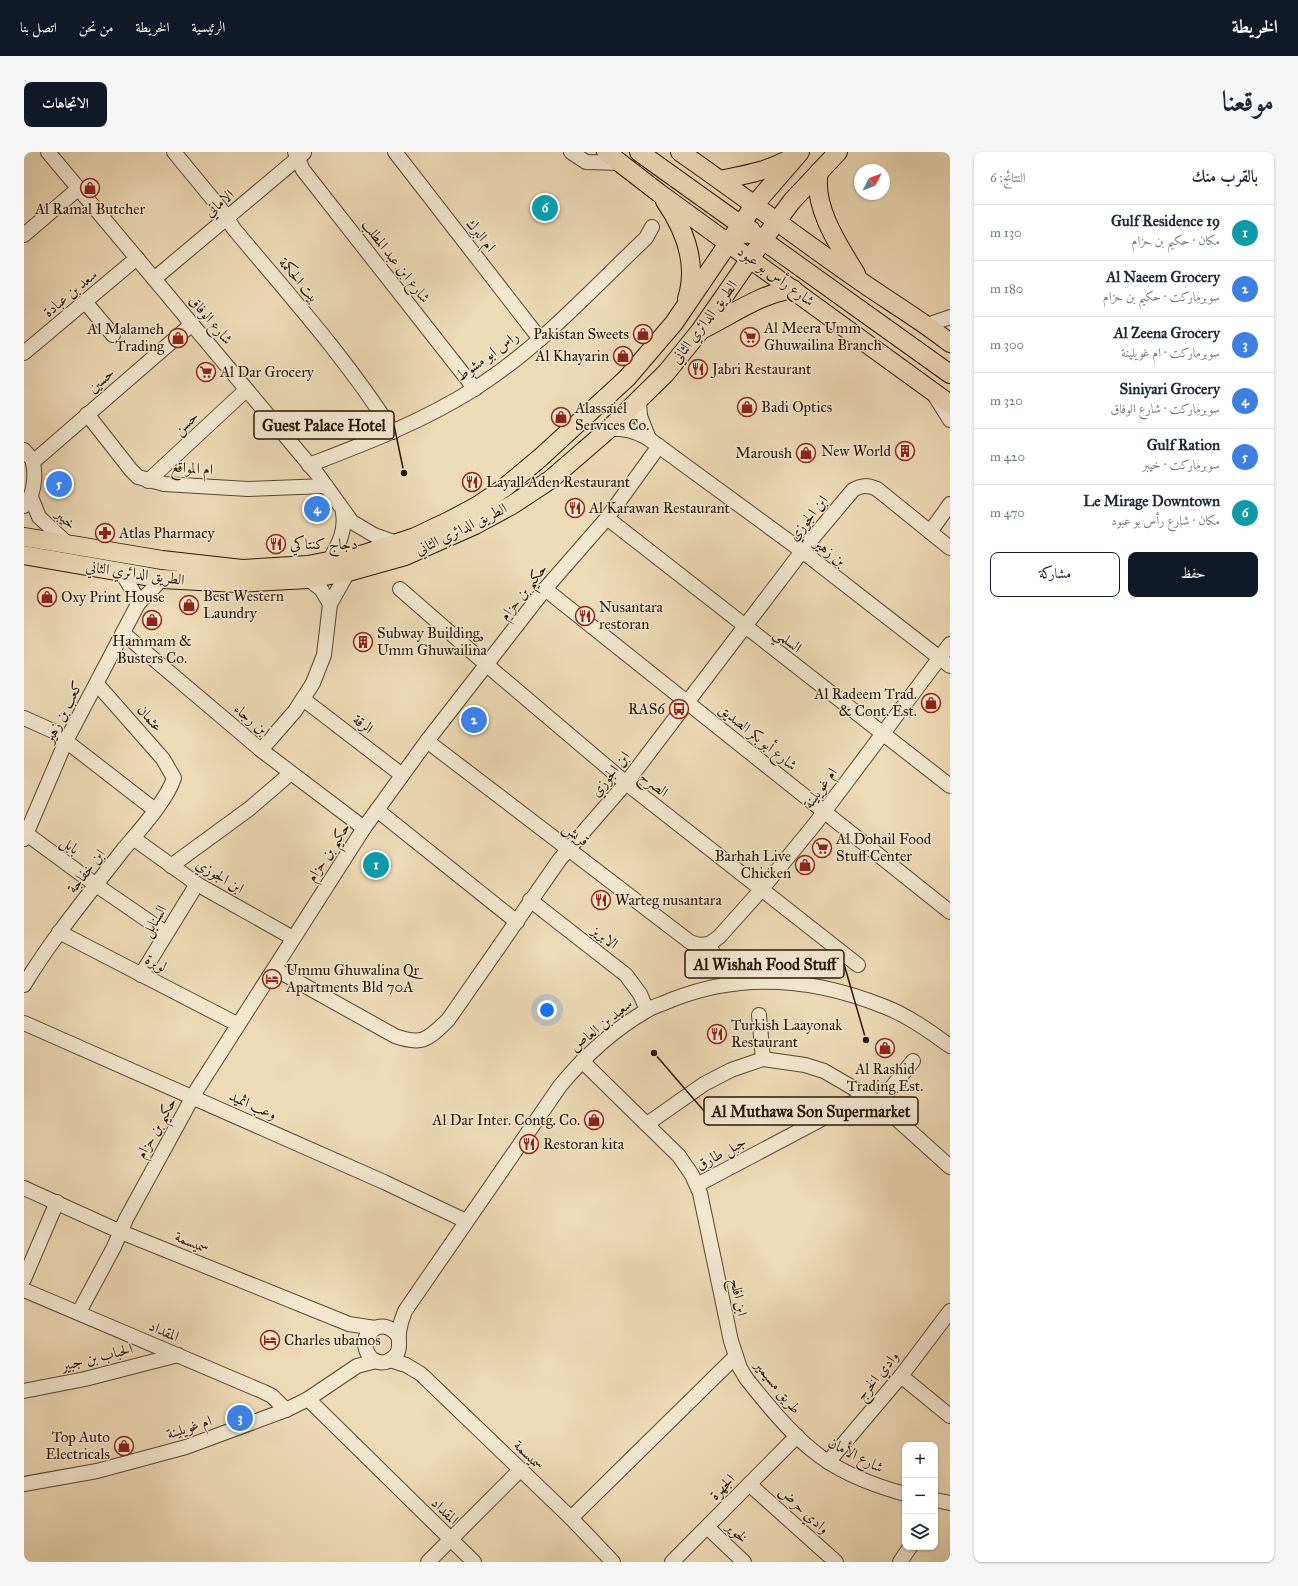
<!DOCTYPE html>
<html lang="ar">
<head>
<meta charset="utf-8">
<style>
  body { margin:0; font-family:"IM FELL Great Primer",Amiri,serif; background:#f6f6f7; color:#1f2937; direction:rtl }
  .controls { position:absolute; right:12px; bottom:12px; display:grid; overflow:hidden; border-radius:8px; box-shadow:0 1px 3px #0004 }
  .controls button { width:36px; height:36px; display:grid; place-items:center; padding:0; border:0; border-bottom:1px solid #e0e1e3; background:#fff; color:#1f2937; font:20px sans-serif }
  .compass { position:absolute; left:830px; top:12px; width:36px; height:36px; border-radius:50%; background:#fff; box-shadow:0 1px 3px #0004; rotate:48deg }
  .you { position:absolute; left:523px; top:858px; width:14px; height:14px; margin:-10px; border:3px solid #fff; border-radius:50%; background:#1a73e8; box-shadow:0 0 0 6px #1a73e833 }
  .badge { display:grid; place-items:center; width:26px; height:26px; border-radius:50%; background:#111827; color:#fff; font-size:13px; font-weight:700 }
  .pin { position:absolute; translate:-50% -50%; border:2px solid #fff; box-shadow:0 1px 4px #0006 }
  .list { margin:0; padding:0; list-style:none }
  h2 { display:flex; justify-content:space-between; align-items:center; height:52px; margin:0; padding:0 16px; font-size:17px }
  h2 small { font-size:13px; font-weight:400; color:#747a83 }
  .list li { display:grid; grid-template-columns:26px 1fr auto; gap:12px; align-items:center; box-sizing:border-box; height:56px; padding:0 16px; border-top:1px solid #e0e1e3 }
  .list b { display:block; font-size:15px; white-space:nowrap }
  .list p { margin:0; font-size:13px; white-space:nowrap; color:#747a83 }
  .list em { font-size:13px; font-style:normal; color:#747a83 }
  .actions { display:flex; gap:8px; padding:12px 16px }
  .actions a { flex:1; padding:9px 0; border:1px solid #111827; border-radius:8px; text-align:center; font-size:14px; color:#111827 }
  .actions .main { background:#111827; color:#fff }
  .icon { flex:none; width:22px; height:22px; fill:none; stroke:currentColor; stroke-width:2; stroke-linecap:round; stroke-linejoin:round }
  .map { position:relative; flex:none; width:926px; height:1410px; overflow:hidden; direction:ltr; border-radius:8px }
  header { display:flex; align-items:center; gap:24px; box-sizing:border-box; height:56px; padding:0 20px; background:#111827; color:#fff }
  header strong { font-size:19px }
  nav { display:flex; gap:22px; margin-inline-start:auto; font-size:14px }
  .intro { display:flex; align-items:center; justify-content:space-between; box-sizing:border-box; height:96px; padding:0 24px }
  h1 { margin:0; font-size:28px }
  .button { padding:10px 18px; border-radius:8px; background:#111827; color:#fff; font-size:14px; font-weight:700 }
  main { display:flex; gap:24px; padding:0 24px }
  aside { flex:1; background:#fff; border-radius:8px; box-shadow:0 1px 3px #0004 }
  .map>svg:first-child { display:block }
  .lines { fill:none; stroke-linecap:round; stroke-linejoin:round }
  .minor-casing { stroke:#584630; stroke-width:16 }
  .major-casing { stroke:#271503; stroke-width:20 }
  .minor { stroke:#f3e7d0; stroke-width:14 }
  .major { stroke:#eddab6; stroke-width:18 }
  .labels { text-anchor:middle; dominant-baseline:central; stroke-width:3; stroke-linejoin:round; paint-order:stroke }
  .street-label { font-size:15px; fill:#271503; stroke:#f3e7d0 }
  .poi-label { font-size:15px; fill:#271503; stroke:#f3e7d0; text-anchor:start }
  .leader { fill:none; stroke:#271503; stroke-width:1.5 }
  .callout-dot { fill:#271503; stroke:#f3e7d0; stroke-width:1.5 }
  .callout { fill:#f3e7d0; stroke:#271503; stroke-width:1.5 }
  .callout-label { font-size:16px; text-anchor:middle; font-weight:bold; fill:#271503 }
</style>
</head>
<body>
<header>
<strong>الخريطة</strong>
<nav><a>الرئيسية</a><a>الخريطة</a><a>من نحن</a><a>اتصل بنا</a></nav>
</header>
<div class="intro"><h1>موقعنا</h1><a class="button">الاتجاهات</a></div>
<main>
<aside>
<h2>بالقرب منك<small>النتائج: 6</small></h2>
<ul class="list">
<li><span class="badge" style="background:#0f9aa8">1</span><div><b>Gulf Residence 19</b><p>مكان · حكيم بن حزام</p></div><em>130 m</em></li>
<li><span class="badge" style="background:#3f7fe0">2</span><div><b>Al Naeem Grocery</b><p>سوبرماركت · حكيم بن حزام</p></div><em>180 m</em></li>
<li><span class="badge" style="background:#3f7fe0">3</span><div><b>Al Zeena Grocery</b><p>سوبرماركت · ام غويلينة</p></div><em>300 m</em></li>
<li><span class="badge" style="background:#3f7fe0">4</span><div><b>Siniyari Grocery</b><p>سوبرماركت · شارع الوفاق</p></div><em>320 m</em></li>
<li><span class="badge" style="background:#3f7fe0">5</span><div><b>Gulf Ration</b><p>سوبرماركت · خيبر</p></div><em>420 m</em></li>
<li><span class="badge" style="background:#0f9aa8">6</span><div><b>Le Mirage Downtown</b><p>مكان · شارع رأس بو عبود</p></div><em>470 m</em></li>
</ul>
<div class="actions"><a class="main">حفظ</a><a>مشاركة</a></div>
</aside>
<div class="map">
<svg width="926" height="1410" viewBox="0 0 926 1410">
  <rect width="100%" height="100%" fill="#eddab6"/>
  <filter id="stains"><feTurbulence type="fractalNoise" baseFrequency=".005" numOctaves="4"/><feColorMatrix values="0 0 0 0 .2 0 0 0 0 .09 0 0 0 0 .02 0 0 0 .5 -.17"/></filter>
  <radialGradient id="worn" r=".72"><stop offset=".6" stop-color="#630" stop-opacity="0"/><stop offset="1" stop-color="#630" stop-opacity=".3"/></radialGradient>
  <g class="lines">
    <defs>
      <g id="minor">
        <polyline points="24,0 294,323 328,370 350,383 373,391"/>
        <path d="M150 0 196 56 210 77C265 143 323 207 369 280"/>
        <polyline points="271,0 279,18 451,237"/>
        <polyline points="371,0 516,187"/>
        <polyline points="547,0 562,10 597,11"/>
        <polyline points="0,83 55,36"/>
        <polyline points="130,127 280,1"/>
        <polyline points="62,151 89,183"/>
        <polyline points="903,173 926,165"/>
        <polyline points="0,201 113,106"/>
        <polyline points="911,244 926,268"/>
        <polyline points="615,248 616,264 625,287"/>
        <polyline points="63,262 107,318 114,325 140,332 224,337 302,334"/>
        <path d="M585 277C601 276 612 279 625 287L778 399 926 514"/>
        <path d="M0 298C3 302 9 307 9 311 12 324 10 345 0 354"/>
        <polyline points="9,310 168,172"/>
        <path d="M285 313C342 291 398 270 450 237 514 197 567 138 622 86L628 75"/>
        <polyline points="124,329 222,238"/>
        <polyline points="7,345 15,365 44,392"/>
        <polyline points="583,366 926,634"/>
        <polyline points="906,380 926,352"/>
        <path d="M305 409C314 393 322 380 319 361"/>
        <polyline points="98,421 110,441 114,452"/>
        <polyline points="284,427 297,437 306,452"/>
        <polyline points="376,437 471,520 602,631 834,813"/>
        <polyline points="521,437 926,760"/>
        <polyline points="99,481 237,598 340,676"/>
        <polyline points="279,547 378,623"/>
        <polyline points="0,566 29,579 131,658"/>
        <polyline points="403,589 666,790 675,793 685,792 695,785 737,738 791,672 926,492"/>
        <polyline points="237,598 271,559 289,531 300,503 306,452 324,420"/>
        <polyline points="353,658 493,770"/>
        <polyline points="0,680 72,733 142,781"/>
        <polyline points="109,686 173,732 269,786"/>
        <polyline points="0,687 42,589 114,452 138,427"/>
        <polyline points="147,714 225,657 267,621"/>
        <polyline points="506,748 602,823 616,842 623,858"/>
        <polyline points="35,780 213,872"/>
        <polyline points="685,792 698,820"/>
        <path d="M251 817 371 884C399 894 404 887 424 868L536 707 602 631 782 394 829 338C838 333 843 333 853 337L926 396"/>
        <polyline points="117,823 173,732"/>
        <path d="M0 833C29 785 65 742 99 698 115 679 143 648 150 626L139 607 73 532"/>
        <polyline points="735,863 739,907"/>
        <polyline points="0,871 360,1030 442,1069"/>
        <path d="M558 909 655 1004 668 1023 676 1041 707 1189 716 1216 722 1226C740 1249 765 1280 788 1298 814 1320 848 1333 881 1342"/>
        <polyline points="855,951 889,909"/>
        <polyline points="623,972 680,932 707,918 739,907 781,913 800,919 855,951 926,1015"/>
        <polyline points="673,1033 843,943"/>
        <polyline points="0,1036 97,1080 325,1172 351,1176"/>
        <polyline points="0,1127 33,1050"/>
        <polyline points="0,1138 240,1240 248,1244 262,1258"/>
        <polyline points="55,1160 90,1095 102,1067 172,939 340,676 403,589 521,437 583,366 635,294"/>
        <path d="M375 1186C370 1177 361 1172 351 1176L342 1185C337 1201 353 1219 369 1206 378 1199 374 1190 375 1180 376 1173 378 1166 381 1159L536 934C560 905 589 878 622 859 629 854 639 852 647 848 717 820 789 826 859 854 883 863 905 879 926 894"/>
        <polyline points="366,1208 382,1213 397,1222 547,1366 589,1410"/>
        <polyline points="877,1224 926,1264"/>
        <polyline points="0,1239 61,1227 154,1203"/>
        <polyline points="284,1247 450,1410"/>
        <polyline points="804,1310 877,1224 926,1159"/>
        <polyline points="0,1332 73,1319 162,1295 262,1258 284,1247 333,1214 352,1209"/>
        <polyline points="725,1332 812,1410"/>
        <polyline points="911,1348 926,1351"/>
        <polyline points="547,1366 712,1204"/>
        <polyline points="683,1375 720,1410"/>
        <polyline points="404,1410 496,1318"/>
        <polyline points="648,1410 773,1284"/>
        <polyline points="876,1410 886,1395"/>
      </g>
      <g id="major">
        <polyline points="582,0 635,41 926,252"/>
        <polyline points="615,0 717,73 727,78"/>
        <path d="M656 0C717 42 775 87 836 129 866 150 897 168 926 191"/>
        <path d="M795 20C788 54 815 94 832 122"/>
        <path d="M696 28C721 23 745 19 767 6"/>
        <path d="M641 49C661 78 674 112 663 147"/>
        <path d="M704 90C713 83 722 79 733 84L926 222"/>
        <path d="M679 177C709 162 736 142 769 137"/>
        <polyline points="0,385 138,408 218,417 284,413 340,402 391,385 425,369 453,354 480,336 516,306 603,226 650,171 731,52 776,0"/>
        <polyline points="0,403 138,427 213,431 284,427 324,420 381,404 451,373 488,353 526,328 585,277 642,221 676,179 739,88 768,49 814,0"/>
      </g>
    </defs>
    <use href="#minor" class="minor-casing"/>
    <use href="#major" class="major-casing"/>
    <use href="#minor" class="minor"/>
    <use href="#major" class="major"/>
  </g>
  <defs>
    <symbol id="shop-ring" viewBox="-11 -11 22 22"><circle r="9.5" fill="#f3e7d0" stroke="#8f2418" stroke-width="1.5"/><path d="M-5-2.5h2.3a2.7 3.5 0 0 1 5.4 0H5L5.5 6h-11ZM-1.5-2.5h3a1.5 2.3 0 0 0-3 0Z" fill="#8f2418"/></symbol>
    <symbol id="supermarket-ring" viewBox="-11 -11 22 22"><circle r="9.5" fill="#f3e7d0" stroke="#8f2418" stroke-width="1.5"/><path d="M-6-5.5h2.5l.6 2H6L4.5 2H-2.5L-4.4-4H-6ZM-1.5 3.2a1.3 1.3 0 1 0 .1 0ZM3 3.2a1.3 1.3 0 1 0 .1 0Z" fill="#8f2418"/></symbol>
    <symbol id="restaurant-ring" viewBox="-11 -11 22 22"><circle r="9.5" fill="#f3e7d0" stroke="#8f2418" stroke-width="1.5"/><path d="M-5-6h1v4h1v-4h1v4h1v-4h1v5L-1.5 .5V6h-2V.5L-5-1ZM5-6V6H3V1.5H1.5Q1.5-4 5-6Z" fill="#8f2418"/></symbol>
    <symbol id="building-ring" viewBox="-11 -11 22 22"><circle r="9.5" fill="#f3e7d0" stroke="#8f2418" stroke-width="1.5"/><path d="M-4-6H4V6H1V3H-1V6H-4ZM-2.5-4.3h1.7v1.8h-1.7ZM.8-4.3h1.7v1.8H.8ZM-2.5-1h1.7V.8h-1.7ZM.8-1h1.7V.8H.8Z" fill="#8f2418"/></symbol>
    <symbol id="pharmacy-ring" viewBox="-11 -11 22 22"><circle r="9.5" fill="#f3e7d0" stroke="#8f2418" stroke-width="1.5"/><path d="M-2-6h4v4h4v4h-4v4h-4v-4h-4v-4h4Z" fill="#8f2418"/></symbol>
    <symbol id="bus-ring" viewBox="-11 -11 22 22"><circle r="9.5" fill="#f3e7d0" stroke="#8f2418" stroke-width="1.5"/><path d="M-5-6H5V4H4V6H2V4H-2V6H-4V4H-5ZM-3.5-4V0h7V-4ZM-3.5 1.2v1.5H-2V1.2ZM2 1.2v1.5H3.5V1.2Z" fill="#8f2418"/></symbol>
    <symbol id="hotel-ring" viewBox="-11 -11 22 22"><circle r="9.5" fill="#f3e7d0" stroke="#8f2418" stroke-width="1.5"/><path d="M-6-4.5h1.5V1H6V5H4.5V3h-9V5H-6ZM-4 0a1.8 1.8 0 1 1 3.6 0ZM.5 0V-2.5h3Q6-2.5 6 0Z" fill="#8f2418"/></symbol>
  </defs>
  <g fill-rule="evenodd">
    <use href="#shop-ring" x="55" y="25" width="22" height="22"/>
    <use href="#shop-ring" x="608" y="171" width="22" height="22"/>
    <use href="#supermarket-ring" x="715" y="174" width="22" height="22"/>
    <use href="#shop-ring" x="143" y="175" width="22" height="22"/>
    <use href="#shop-ring" x="588" y="193" width="22" height="22"/>
    <use href="#restaurant-ring" x="663" y="206" width="22" height="22"/>
    <use href="#supermarket-ring" x="171" y="209" width="22" height="22"/>
    <use href="#shop-ring" x="712" y="244" width="22" height="22"/>
    <use href="#shop-ring" x="526" y="254" width="22" height="22"/>
    <use href="#building-ring" x="870" y="288" width="22" height="22"/>
    <use href="#shop-ring" x="771" y="290" width="22" height="22"/>
    <use href="#restaurant-ring" x="437" y="319" width="22" height="22"/>
    <use href="#restaurant-ring" x="540" y="345" width="22" height="22"/>
    <use href="#pharmacy-ring" x="70" y="370" width="22" height="22"/>
    <use href="#restaurant-ring" x="241" y="381" width="22" height="22"/>
    <use href="#shop-ring" x="12" y="434" width="22" height="22"/>
    <use href="#shop-ring" x="154" y="442" width="22" height="22"/>
    <use href="#restaurant-ring" x="550" y="453" width="22" height="22"/>
    <use href="#shop-ring" x="117" y="457" width="22" height="22"/>
    <use href="#building-ring" x="328" y="479" width="22" height="22"/>
    <use href="#shop-ring" x="896" y="540" width="22" height="22"/>
    <use href="#bus-ring" x="644" y="546" width="22" height="22"/>
    <use href="#supermarket-ring" x="787" y="685" width="22" height="22"/>
    <use href="#shop-ring" x="770" y="702" width="22" height="22"/>
    <use href="#restaurant-ring" x="566" y="737" width="22" height="22"/>
    <use href="#hotel-ring" x="237" y="816" width="22" height="22"/>
    <use href="#restaurant-ring" x="682" y="871" width="22" height="22"/>
    <use href="#shop-ring" x="850" y="885" width="22" height="22"/>
    <use href="#shop-ring" x="559" y="957" width="22" height="22"/>
    <use href="#restaurant-ring" x="494" y="981" width="22" height="22"/>
    <use href="#hotel-ring" x="235" y="1177" width="22" height="22"/>
    <use href="#shop-ring" x="89" y="1283" width="22" height="22"/>
  </g>
  <g class="labels">
    <g class="street-label">
      <text transform="translate(195 51) rotate(-40)">الاماني</text>
      <text transform="translate(457 83) rotate(52)">ام البرك</text>
      <text transform="translate(372 109) rotate(52)">شارع ابن عبد المطلب</text>
      <text transform="translate(752 124) rotate(36)">شارع رأس بو عبود</text>
      <text transform="translate(275 128) rotate(50)">بيت الحكمة</text>
      <text transform="translate(46 141) rotate(-40)">سعد بن عبادة</text>
      <text transform="translate(187 168) rotate(50)">شارع الوفاق</text>
      <text transform="translate(680 170) rotate(-53)">الطريق الدائري الثاني</text>
      <text transform="translate(463 204) rotate(-36)">راس ابو مشوط</text>
      <text transform="translate(77 228) rotate(-41)">حسين</text>
      <text transform="translate(162 271) rotate(-43)">حسن</text>
      <text transform="translate(168 316) rotate(4)">ام المواقع</text>
      <text transform="translate(784 366) rotate(-51)">ابن الجوزي</text>
      <text transform="translate(42 367) rotate(44)">خيبر</text>
      <text transform="translate(437 377) rotate(-26)">الطريق الدائري الثاني</text>
      <text transform="translate(806 400) rotate(38)">بن زهير</text>
      <text transform="translate(111 421) rotate(8)">الطريق الدائري الثاني</text>
      <text transform="translate(499 440) rotate(-52)">حكيم بن حزام</text>
      <text transform="translate(764 488) rotate(38)">السلمي</text>
      <text transform="translate(39 560) rotate(-63)">كعب بن زهير</text>
      <text transform="translate(126 566) rotate(49)">عثمان</text>
      <text transform="translate(228 568) rotate(40)">ابن رجاء</text>
      <text transform="translate(339 572) rotate(38)">الرقة</text>
      <text transform="translate(734 585) rotate(39)">شارع أبو بكر الصديق</text>
      <text transform="translate(586 622) rotate(-51)">ابن الجوزي</text>
      <text transform="translate(630 632) rotate(38)">الصرح</text>
      <text transform="translate(796 636) rotate(-54)">ام غويلينة</text>
      <text transform="translate(552 682) rotate(38)">قريش</text>
      <text transform="translate(46 693) rotate(36)">بابل</text>
      <text transform="translate(304 700) rotate(-57)">حكيم بن حزام</text>
      <text transform="translate(62 719) rotate(-52)">ابن خفاجة</text>
      <text transform="translate(196 724) rotate(31)">ابن الجوزي</text>
      <text transform="translate(130 769) rotate(-59)">السنابل</text>
      <text transform="translate(581 785) rotate(38)">الابريز</text>
      <text transform="translate(132 811) rotate(27)">لوبرة</text>
      <text transform="translate(577 873) rotate(-39)">سعيد بن العاص</text>
      <text transform="translate(229 953) rotate(24)">وعب اثميد</text>
      <text transform="translate(132 976) rotate(-61)">حكيم بن حزام</text>
      <text transform="translate(697 1001) rotate(-28)">جبل طارق</text>
      <text transform="translate(168 1090) rotate(22)">سميسمة</text>
      <text transform="translate(715 1145) rotate(78)">ابن افلح</text>
      <text transform="translate(140 1179) rotate(24)">المقداد</text>
      <text transform="translate(73 1205) rotate(-14)">الحباب بن جبير</text>
      <text transform="translate(853 1224) rotate(-51)">وادي الخرج</text>
      <text transform="translate(754 1235) rotate(51)">طريق مسيمير</text>
      <text transform="translate(165 1275) rotate(-18)">ام غويلينة</text>
      <text transform="translate(505 1303) rotate(44)">سميسمة</text>
      <text transform="translate(832 1303) rotate(27)">شارع الأمان</text>
      <text transform="translate(698 1335) rotate(-46)">الجهرة</text>
      <text transform="translate(780 1358) rotate(42)">وادي حرض</text>
      <text transform="translate(421 1359) rotate(44)">المقداد</text>
      <text transform="translate(713 1380) rotate(43)">لخوير</text>
    </g>
    <g class="poi-label">
      <text x="66" y="57" text-anchor="middle">Al Ramal Butcher</text>
      <text x="740" y="176">Al Meera Umm<tspan x="740" dy="17">Ghuwailina Branch</tspan></text>
      <text x="140" y="177" text-anchor="end">Al Malameh<tspan x="140" dy="17">Trading</tspan></text>
      <text x="605" y="182" text-anchor="end">Pakistan Sweets</text>
      <text x="585" y="204" text-anchor="end">Al Khayarin</text>
      <text x="688" y="217">Jabri Restaurant</text>
      <text x="196" y="220">Al Dar Grocery</text>
      <text x="737" y="255">Badi Optics</text>
      <text x="551" y="256">Alassaiel<tspan x="551" dy="17">Services Co.</tspan></text>
      <text x="867" y="299" text-anchor="end">New World</text>
      <text x="768" y="301" text-anchor="end">Maroush</text>
      <text x="462" y="330">Layall Aden Restaurant</text>
      <text x="565" y="356">Al Karawan Restaurant</text>
      <text x="95" y="381">Atlas Pharmacy</text>
      <text x="266" y="392">دجاج كنتاكي</text>
      <text x="179" y="444">Best Western<tspan x="179" dy="17">Laundry</tspan></text>
      <text x="37" y="445">Oxy Print House</text>
      <text x="575" y="455">Nusantara<tspan x="575" dy="17">restoran</tspan></text>
      <text x="353" y="481">Subway Building,<tspan x="353" dy="17">Umm Ghuwailina</tspan></text>
      <text x="128" y="489" text-anchor="middle">Hammam &amp;<tspan x="128" dy="17">Busters Co.</tspan></text>
      <text x="893" y="542" text-anchor="end">Al Radeem Trad.<tspan x="893" dy="17">&amp; Cont. Est.</tspan></text>
      <text x="641" y="557" text-anchor="end">RAS6</text>
      <text x="812" y="687">Al Dohail Food<tspan x="812" dy="17">Stuff Center</tspan></text>
      <text x="767" y="704" text-anchor="end">Barhah Live<tspan x="767" dy="17">Chicken</tspan></text>
      <text x="591" y="748">Warteg nusantara</text>
      <text x="262" y="818">Ummu Ghuwalina Qr<tspan x="262" dy="17">Apartments Bld 70A</tspan></text>
      <text x="707" y="873">Turkish Laayonak<tspan x="707" dy="17">Restaurant</tspan></text>
      <text x="861" y="917" text-anchor="middle">Al Rashid<tspan x="861" dy="17">Trading Est.</tspan></text>
      <text x="556" y="968" text-anchor="end">Al Dar Inter. Contg. Co.</text>
      <text x="519" y="992">Restoran kita</text>
      <text x="260" y="1188">Charles ubamos</text>
      <text x="86" y="1285" text-anchor="end">Top Auto<tspan x="86" dy="17">Electricals</tspan></text>
    </g>
  </g>
  <path class="leader" d="M380 321L370 273M842 888L820 812M630 901L680 959"/>
  <g class="callout-dot">
    <circle cx="380" cy="321" r="4"/>
    <circle cx="842" cy="888" r="4"/>
    <circle cx="630" cy="901" r="4"/>
  </g>
  <g class="callout">
    <rect x="230" y="259" width="140" height="28" rx="4"/>
    <rect x="661" y="798" width="159" height="28" rx="4"/>
    <rect x="680" y="945" width="214" height="28" rx="4"/>
  </g>
  <g class="callout-label">
    <text x="300" y="279">Guest Palace Hotel</text>
    <text x="741" y="818">Al Wishah Food Stuff</text>
    <text x="787" y="965">Al Muthawa Son Supermarket</text>
  </g>
  <rect width="100%" height="100%" filter="url(#stains)"/>
  <rect width="100%" height="100%" fill="url(#worn)"/>
</svg>
<div class="controls">
<button>+</button>
<button>−</button>
<button><svg class="icon" aria-label="layers" viewBox="0 0 24 24"><path d="M12 4l9 5-9 5-9-5zM3 14l9 5 9-5"/></svg></button>
</div>
<svg class="compass" viewBox="-18 -18 36 36"><path d="M0-13l5 13h-10z" fill="#e53935"/><path d="M0 13l5-13h-10z" fill="#747a83"/></svg>
<div class="you"></div>
<div class="pin badge" style="left:352px;top:713px;background:#0f9aa8">1</div>
<div class="pin badge" style="left:450px;top:568px;background:#3f7fe0">2</div>
<div class="pin badge" style="left:216px;top:1266px;background:#3f7fe0">3</div>
<div class="pin badge" style="left:293px;top:357px;background:#3f7fe0">4</div>
<div class="pin badge" style="left:35px;top:332px;background:#3f7fe0">5</div>
<div class="pin badge" style="left:521px;top:56px;background:#0f9aa8">6</div>
</div>
</main>
</body>
</html>
